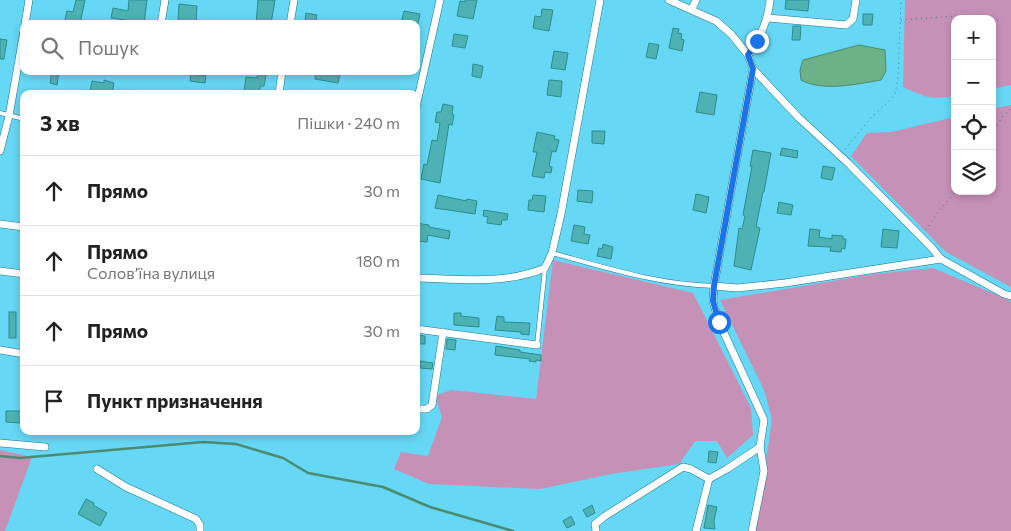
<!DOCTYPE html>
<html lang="uk">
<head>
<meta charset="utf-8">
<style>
  body { margin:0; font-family:Commissioner,sans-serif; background:#f2f2f2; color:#222 }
  .controls { position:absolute; right:15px; top:15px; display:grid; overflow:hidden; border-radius:10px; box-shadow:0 2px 8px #0003 }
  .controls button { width:45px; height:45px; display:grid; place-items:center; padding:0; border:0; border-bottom:1px solid #e0e0e0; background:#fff; color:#222; font:25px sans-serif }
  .stop { position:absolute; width:15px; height:15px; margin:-11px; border:4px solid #1a73e8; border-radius:50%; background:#fff }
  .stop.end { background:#1a73e8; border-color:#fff; box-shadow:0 1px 5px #0008 }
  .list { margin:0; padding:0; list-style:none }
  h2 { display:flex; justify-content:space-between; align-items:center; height:65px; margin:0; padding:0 20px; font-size:21px }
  h2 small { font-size:16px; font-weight:400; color:#767676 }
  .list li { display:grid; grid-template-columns:32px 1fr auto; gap:15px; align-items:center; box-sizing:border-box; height:70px; padding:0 20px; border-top:1px solid #e0e0e0 }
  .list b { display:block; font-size:19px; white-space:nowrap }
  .list p { margin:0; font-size:16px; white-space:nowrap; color:#767676 }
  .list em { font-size:16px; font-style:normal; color:#767676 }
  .icon { flex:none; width:28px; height:28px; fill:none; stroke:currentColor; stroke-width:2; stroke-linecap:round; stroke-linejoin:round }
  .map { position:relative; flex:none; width:1011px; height:531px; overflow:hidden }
  .search { position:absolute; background:#fff; box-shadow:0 2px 8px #0003; left:20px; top:20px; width:400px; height:55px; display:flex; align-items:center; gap:12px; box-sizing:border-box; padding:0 18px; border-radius:10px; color:#767676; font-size:19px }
  .panel { position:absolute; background:#fff; box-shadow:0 2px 8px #0003; left:20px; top:90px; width:400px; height:345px; border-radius:10px }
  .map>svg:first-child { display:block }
  .green { fill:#c691b7 }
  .water { fill:#6cb188; stroke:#4c8b72 }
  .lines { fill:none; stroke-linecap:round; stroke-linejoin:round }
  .stream { stroke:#4c8b72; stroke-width:2.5 }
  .building { fill:#4eb2b4; stroke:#2b8d8f }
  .service-casing { stroke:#1a788d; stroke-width:5 }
  .minor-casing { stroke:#1a788d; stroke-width:8 }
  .path { stroke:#318195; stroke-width:1; stroke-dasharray:1 4; stroke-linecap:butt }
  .service { stroke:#fff; stroke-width:4 }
  .minor { stroke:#fff; stroke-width:7 }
  .route { stroke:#1a73e8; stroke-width:6 }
</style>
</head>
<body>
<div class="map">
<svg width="1011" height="531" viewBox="0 0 1011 531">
  <rect width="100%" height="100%" fill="#66d7f4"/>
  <g class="green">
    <path d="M905 0H1011V85L992 89V19H955V96C930 100 925 97 903 87Z"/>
    <polygon points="1011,105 1011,287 946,252 851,156 867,133 891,132 955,117 955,191 992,191 992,109"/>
    <polygon points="553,260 693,293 751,408 753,435 727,458 717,441 695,441 679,464 611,474 540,489 429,484 394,469 401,452 428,456 442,417 435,396 451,390 536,399"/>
    <polygon points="933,268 1011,301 1011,531 753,531 762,488 772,419 764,390 720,300 874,274"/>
    <polygon points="0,450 32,457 5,531 0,531"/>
  </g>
  <path class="water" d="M859 45 885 50 886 71 881 80C857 84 823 92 801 80L800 70 803 60Z"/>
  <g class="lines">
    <polyline class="stream" points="0,456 20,458 203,442 236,444 283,458 308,473 383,487 430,507 513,531"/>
  </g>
  <g class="building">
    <polygon points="76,0 85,0 80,24 64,24 67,11 73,12"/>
    <polygon points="129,0 147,0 144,24 130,24 131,21 111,18 113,8 128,11"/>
    <polygon points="258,0 275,0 271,24 256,24"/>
    <polygon points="465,0 477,0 473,19 457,16 460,1 465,2"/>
    <polygon points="786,0 809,0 808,11 785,9"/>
    <polygon points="179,4 197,6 196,22 178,21"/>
    <polygon points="542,9 553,10 549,31 533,28 535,16 541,17"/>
    <polygon points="404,11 420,14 418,24 401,24"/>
    <polygon points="306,13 317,15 315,24 309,24 309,21 305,21"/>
    <polygon points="863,14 873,14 872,25 863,25"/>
    <polygon points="793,26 801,26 800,40 792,40"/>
    <polygon points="673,28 679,29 678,33 682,34 681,39 684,40 682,51 669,48"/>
    <polygon points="454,34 468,36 465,48 452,46"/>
    <polygon points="0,39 7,40 4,59 0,59"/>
    <polygon points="649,43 659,45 656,59 646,57"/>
    <polygon points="554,51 568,53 565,70 551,68"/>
    <polygon points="473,64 483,66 481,78 472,76"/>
    <polygon points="52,71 59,71 57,85 50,83"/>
    <polygon points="316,71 340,74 338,83 315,79"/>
    <polygon points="191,74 206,76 205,83 190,81"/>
    <polygon points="258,74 266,75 264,86 261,86 258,93 244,92 246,77 257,78"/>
    <polygon points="104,80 114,83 112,94 101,94 102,92 90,91 92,81 104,83"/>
    <polygon points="549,80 562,81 561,97 547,95"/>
    <polygon points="700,92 717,95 714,115 696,112"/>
    <polygon points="443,104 453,106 452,114 454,115 452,125 449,124 440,183 421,179 424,164 427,165 432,140 437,141 440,123 435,122 437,112 441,112"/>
    <polygon points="592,131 605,131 604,144 592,143"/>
    <polygon points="537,132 555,136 554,139 559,140 556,152 552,151 549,166 552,167 551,173 545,172 544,178 532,176 537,152 533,152"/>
    <polygon points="782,148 798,151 797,158 780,155"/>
    <polygon points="753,150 771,153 764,192 763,192 756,227 760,228 751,270 734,266 739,228 742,229 745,216 743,215 752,166 750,166"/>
    <polygon points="823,166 835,168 832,180 821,178"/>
    <polygon points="578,190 593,191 592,203 577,201"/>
    <polygon points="696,194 709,197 706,213 693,210"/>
    <polygon points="438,195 467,201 467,199 477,201 475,214 435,208"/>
    <polygon points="533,195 546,196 544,212 528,210 529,200 532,200"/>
    <polygon points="779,202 793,205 791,215 777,213"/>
    <polygon points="484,210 508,214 507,220 502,220 501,225 487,223 488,217 483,216"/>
    <polygon points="416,223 429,225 429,227 450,231 449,239 428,235 427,242 416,241"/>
    <polygon points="574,225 585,227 584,234 590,235 588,244 571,241"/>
    <polygon points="810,229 820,230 819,237 832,239 832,235 843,236 843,239 846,239 845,249 842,248 841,252 830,251 831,247 808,246"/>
    <polygon points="883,229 899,231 897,248 881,247"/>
    <polygon points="603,244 613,247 611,259 597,256 599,248 602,249"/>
    <rect x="9" y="312" width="7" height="26"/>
    <polygon points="454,313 461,313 461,316 479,318 479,327 454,325"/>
    <polygon points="497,316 504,317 504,322 530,323 529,335 521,334 521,332 495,330"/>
    <polygon points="416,335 425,336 425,344 416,344"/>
    <polygon points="447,339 456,340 455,350 446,349"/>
    <polygon points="496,346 520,350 520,352 541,355 541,361 536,360 536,362 529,361 530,359 495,355"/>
    <polygon points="420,361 433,363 432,369 420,368"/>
    <polygon points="6,411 21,411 21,423 6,422"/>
    <polygon points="709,451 718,452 716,463 708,462"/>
    <polygon points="86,499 94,503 93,505 107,513 100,526 78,514"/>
    <polygon points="592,505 595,513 587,517 583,510"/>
    <polygon points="708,505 717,507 714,521 715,529 704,528"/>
    <polygon points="571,516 575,524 567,528 563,521"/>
  </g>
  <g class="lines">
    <defs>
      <g id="service">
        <polyline points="0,113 24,119"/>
        <path d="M552 253C607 268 656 284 714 286"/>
        <polyline points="537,345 545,268"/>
      </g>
      <g id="minor">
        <polyline points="669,0 716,21 731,34 748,55 753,69 798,117 849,164 931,247 941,259 1004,294 1011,296"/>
        <polyline points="692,9 696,0"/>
        <polyline points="768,18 846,25 853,19 856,0"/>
        <polyline points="25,24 29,0"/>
        <polyline points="161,24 165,0"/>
        <polyline points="290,24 294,0"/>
        <path d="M748 55C760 37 768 22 770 0"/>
        <polyline points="279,94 282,71"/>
        <polyline points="416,107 440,0"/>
        <polyline points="0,151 9,116 24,31"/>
        <polyline points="0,224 24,227"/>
        <polyline points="0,271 24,274"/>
        <path d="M416 278C459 279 505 285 545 268L552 253 561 214 600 0"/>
        <polyline points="714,286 737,288 785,283 941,259"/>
        <polyline points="416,329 537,345"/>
        <polyline points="0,350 24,354"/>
        <polyline points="416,409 427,409 432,405 443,332"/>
        <polyline points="0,443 45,447"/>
        <polyline points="97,469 126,487 196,519 200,525 200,531"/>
        <polyline points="596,531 595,524 605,516 683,467 691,469 709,479 727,469 760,447"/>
        <polyline points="696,531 709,479"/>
        <polyline points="752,531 764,471 760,447 764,420 719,322 713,301 714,286 753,69"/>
      </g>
    </defs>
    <use href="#service" class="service-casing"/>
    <use href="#minor" class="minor-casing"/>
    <g class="path">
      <path d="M901 20C929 19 956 13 984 19"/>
      <polyline points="992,20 1002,20"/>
      <polyline points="992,134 1003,116 1011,109"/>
      <polyline points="845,149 872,117 890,100 895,94 898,78 901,0"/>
      <polyline points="926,230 938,212 956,191"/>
    </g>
    <use href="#service" class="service"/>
    <use href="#minor" class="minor"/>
  </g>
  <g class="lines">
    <polyline class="route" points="719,322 713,301 714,286 753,69 748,55 757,41"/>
  </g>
</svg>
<div class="controls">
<button>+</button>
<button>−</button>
<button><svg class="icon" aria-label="locate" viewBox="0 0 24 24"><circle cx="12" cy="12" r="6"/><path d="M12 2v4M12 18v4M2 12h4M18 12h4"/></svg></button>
<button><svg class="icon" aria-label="layers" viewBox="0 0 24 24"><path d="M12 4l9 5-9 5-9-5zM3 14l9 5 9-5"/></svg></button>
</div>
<div class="stop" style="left:719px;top:322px"></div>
<div class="stop end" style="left:757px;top:41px"></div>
<div class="search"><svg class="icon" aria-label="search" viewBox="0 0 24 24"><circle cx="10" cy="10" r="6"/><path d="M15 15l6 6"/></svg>Пошук</div>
<section class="panel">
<h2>3 хв<small>Пішки · 240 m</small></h2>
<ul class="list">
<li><svg class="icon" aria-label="ahead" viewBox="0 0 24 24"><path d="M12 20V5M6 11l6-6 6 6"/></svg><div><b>Прямо</b></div><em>30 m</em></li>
<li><svg class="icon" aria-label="ahead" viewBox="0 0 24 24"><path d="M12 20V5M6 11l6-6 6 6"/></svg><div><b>Прямо</b><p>Соловʼїна вулиця</p></div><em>180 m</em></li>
<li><svg class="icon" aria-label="ahead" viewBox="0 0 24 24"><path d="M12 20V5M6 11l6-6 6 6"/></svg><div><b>Прямо</b></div><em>30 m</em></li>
<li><svg class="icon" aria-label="arrive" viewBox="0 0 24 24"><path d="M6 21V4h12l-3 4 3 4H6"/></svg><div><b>Пункт призначення</b></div></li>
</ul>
</section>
</div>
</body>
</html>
